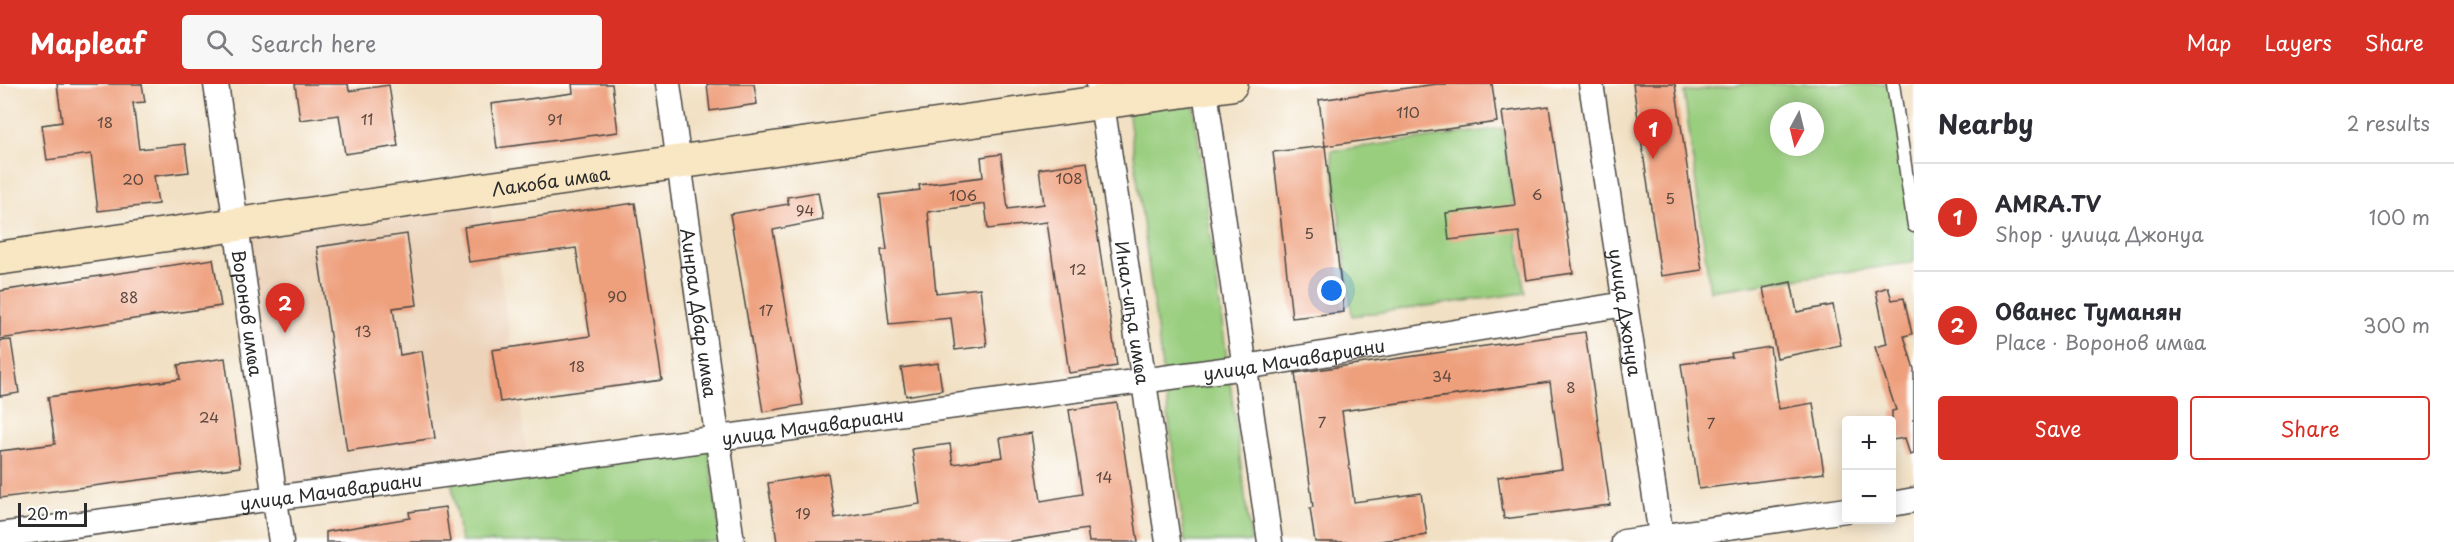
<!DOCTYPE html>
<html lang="en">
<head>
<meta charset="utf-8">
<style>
  body { margin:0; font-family:"Playpen Sans",sans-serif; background:#f7f7f7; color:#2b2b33 }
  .controls { position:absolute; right:18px; bottom:18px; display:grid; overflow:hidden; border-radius:6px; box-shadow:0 3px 15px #0003 }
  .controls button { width:54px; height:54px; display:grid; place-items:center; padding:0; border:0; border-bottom:2px solid #e1e1e2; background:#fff; color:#2b2b33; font:30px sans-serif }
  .compass { position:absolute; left:1770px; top:18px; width:54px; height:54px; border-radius:50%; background:#fff; box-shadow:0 3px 15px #0003; rotate:187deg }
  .scale { position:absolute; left:18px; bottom:15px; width:69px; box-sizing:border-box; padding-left:6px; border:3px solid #2b2b2b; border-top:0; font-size:16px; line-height:21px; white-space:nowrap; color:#2b2b2b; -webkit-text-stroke:4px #fff; paint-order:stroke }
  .you { position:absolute; left:1332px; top:207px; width:21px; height:21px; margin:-15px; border:4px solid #fff; border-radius:50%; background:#1a73e8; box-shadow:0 0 0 9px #1a73e833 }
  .badge { display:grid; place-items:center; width:39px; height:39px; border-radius:50%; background:#d93025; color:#fff; font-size:20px; font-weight:700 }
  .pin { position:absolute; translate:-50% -50px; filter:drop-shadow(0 2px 3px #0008) }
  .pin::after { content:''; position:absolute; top:32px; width:21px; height:18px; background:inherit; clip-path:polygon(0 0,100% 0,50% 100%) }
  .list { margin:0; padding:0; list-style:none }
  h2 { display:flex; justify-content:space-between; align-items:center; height:78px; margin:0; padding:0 24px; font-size:26px }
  h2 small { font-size:20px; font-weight:400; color:#7c7c81 }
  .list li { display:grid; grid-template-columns:39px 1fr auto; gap:18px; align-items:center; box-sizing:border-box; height:108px; padding:0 24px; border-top:2px solid #e1e1e2 }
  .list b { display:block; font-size:22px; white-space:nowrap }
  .list p { margin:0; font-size:20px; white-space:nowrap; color:#7c7c81 }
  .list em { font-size:20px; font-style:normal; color:#7c7c81 }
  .actions { display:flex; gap:12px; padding:18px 24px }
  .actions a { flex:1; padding:14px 0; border:2px solid #d93025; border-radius:6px; text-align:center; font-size:21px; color:#d93025 }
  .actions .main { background:#d93025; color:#fff }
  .icon { flex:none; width:33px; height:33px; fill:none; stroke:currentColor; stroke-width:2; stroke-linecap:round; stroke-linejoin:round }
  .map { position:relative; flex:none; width:1914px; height:458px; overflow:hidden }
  header { display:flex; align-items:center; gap:36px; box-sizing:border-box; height:84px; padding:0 30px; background:#d93025; color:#fff }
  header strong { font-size:28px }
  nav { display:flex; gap:33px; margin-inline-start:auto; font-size:21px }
  .search { width:420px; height:54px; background:#f7f7f7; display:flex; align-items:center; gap:15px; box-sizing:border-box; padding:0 21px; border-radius:6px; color:#7c7c81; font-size:22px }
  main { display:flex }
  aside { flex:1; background:#fff }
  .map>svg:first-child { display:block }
  .built { fill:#ecd3b9 }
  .green { fill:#9ace7f; stroke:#627c55; stroke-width:1.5; fill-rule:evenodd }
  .building { fill:#ee9f7b }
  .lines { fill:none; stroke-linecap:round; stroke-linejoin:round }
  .lane-casing { stroke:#494642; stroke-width:15 }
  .street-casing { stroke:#494642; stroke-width:27 }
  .secondary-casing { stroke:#494642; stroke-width:36 }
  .lane { stroke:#fff; stroke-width:12 }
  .street { stroke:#fff; stroke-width:24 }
  .secondary { stroke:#f9e7c3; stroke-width:33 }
  .labels { text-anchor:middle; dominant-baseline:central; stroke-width:4.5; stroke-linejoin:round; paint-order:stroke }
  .number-label { font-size:15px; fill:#5c483f }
  .street-label { font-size:18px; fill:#2b2b2b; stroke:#fff }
</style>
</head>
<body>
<header>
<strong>Mapleaf</strong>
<div class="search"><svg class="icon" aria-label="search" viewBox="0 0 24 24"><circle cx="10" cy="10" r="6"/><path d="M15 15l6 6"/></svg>Search here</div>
<nav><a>Map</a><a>Layers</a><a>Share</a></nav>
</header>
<main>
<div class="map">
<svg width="1914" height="458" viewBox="0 0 1914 458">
  <rect width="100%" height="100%" fill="#fff"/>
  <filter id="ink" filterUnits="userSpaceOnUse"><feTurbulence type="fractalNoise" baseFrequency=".0167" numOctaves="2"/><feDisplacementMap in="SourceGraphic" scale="12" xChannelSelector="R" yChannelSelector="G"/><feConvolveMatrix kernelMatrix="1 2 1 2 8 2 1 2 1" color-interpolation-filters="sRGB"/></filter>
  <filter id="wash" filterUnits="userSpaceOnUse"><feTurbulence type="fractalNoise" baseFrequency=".008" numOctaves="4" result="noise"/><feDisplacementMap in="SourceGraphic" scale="24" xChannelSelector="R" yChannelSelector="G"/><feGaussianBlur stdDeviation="1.35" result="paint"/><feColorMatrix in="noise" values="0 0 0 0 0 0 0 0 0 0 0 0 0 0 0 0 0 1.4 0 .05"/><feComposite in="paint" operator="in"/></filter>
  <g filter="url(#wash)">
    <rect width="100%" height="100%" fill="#f1e0c3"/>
    <polygon class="built" points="488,107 529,380 275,414 236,139"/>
    <g class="green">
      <path d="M1743 0H1893L1914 138V178L1710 207 1684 8ZM1779 27H1815V63H1779Z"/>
      <polygon points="1192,9 1251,458 1185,458 1127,17"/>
      <polygon points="1503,44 1525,209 1352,232 1331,67"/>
      <polygon points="708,362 721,458 461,458 451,395"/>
    </g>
    <g id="blocks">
      <g class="building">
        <polygon points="57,0 142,0 145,18 133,19 139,65 185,60 189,88 154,92 158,120 98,127 91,70 47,76 42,41 62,38"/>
        <polygon points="295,0 348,0 349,7 389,1 398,62 345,70 339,31 300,36"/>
        <polygon points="572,0 612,0 618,48 497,64 491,20 573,9"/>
        <polygon points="707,0 754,0 757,20 710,27"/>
        <polygon points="1437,0 1492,0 1497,38 1325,62 1319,16"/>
        <polygon points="1633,0 1675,0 1702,186 1661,192"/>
        <polygon points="1549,22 1573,189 1526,196 1519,148 1449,156 1446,129 1515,121 1502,28"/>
        <polygon points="1325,62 1344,228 1292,234 1273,68"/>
        <polygon points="1001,70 1008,125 1044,120 1039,85 1087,78 1117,282 1069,289 1047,138 988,145 985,120 928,128 936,209 980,204 987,262 955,266 951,234 889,240 881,166 887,166 880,111 920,106 919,101 983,93 981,73"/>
        <polygon points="818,108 823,136 773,146 803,321 763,328 730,130 789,120 787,113"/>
        <polygon points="635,119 662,296 500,318 492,266 590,252 576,164 469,178 464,143"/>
        <polygon points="407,150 417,221 393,224 400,271 422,267 435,354 347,367 317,163"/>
        <polygon points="213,175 221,222 0,255 0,207"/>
        <polygon points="1791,198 1797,228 1833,221 1841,261 1777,274 1763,204"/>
        <polygon points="1888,203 1892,216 1904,214 1912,250 1904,252 1914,285 1914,370 1910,371 1905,354 1892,356 1892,327 1896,326 1875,263 1887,260 1876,207"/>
        <polygon points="1585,248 1610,421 1504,435 1498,393 1562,385 1550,298 1342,327 1354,418 1421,409 1427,451 1372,458 1315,458 1310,424 1313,423 1295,289"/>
        <polygon points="11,256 19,309 0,312 0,257"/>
        <polygon points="1770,263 1779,325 1813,319 1824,389 1699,405 1681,280 1732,273 1731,269"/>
        <polygon points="225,274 240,383 0,414 0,367 55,360 48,313 180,295 178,281"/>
        <polygon points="938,279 942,306 906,312 901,284"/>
        <polygon points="1117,319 1138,458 1089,458 1087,445 1005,458 777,458 768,399 828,389 835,434 920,420 912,365 950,360 953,380 1003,373 1000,354 1031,349 1041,417 1082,410 1069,326"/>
        <polygon points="445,423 450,458 326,458 326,448 410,434 409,428"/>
      </g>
    </g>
  </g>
  <g filter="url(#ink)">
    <use href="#blocks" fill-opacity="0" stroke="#494642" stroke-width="1.5"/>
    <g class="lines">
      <defs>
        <polyline id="lane" points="1893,0 1914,142"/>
        <g id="street">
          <path id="s1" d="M216 0 281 458"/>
          <path id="s2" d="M668 0 732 458"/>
          <path id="s3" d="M1099 0 1168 458"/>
          <polyline points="1204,0 1270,458"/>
          <path id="s4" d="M1591 0 1662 458"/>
          <polyline points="1892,420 1914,416"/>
          <path id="s5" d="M0 451 1245 283 1625 220"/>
          <polyline points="1624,458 1846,426"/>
        </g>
        <g id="secondary">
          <path id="s6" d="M0 174 1231 0"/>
        </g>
      </defs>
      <use href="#lane" class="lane-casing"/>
      <use href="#street" class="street-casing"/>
      <use href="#secondary" class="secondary-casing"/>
      <use href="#lane" class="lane"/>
      <use href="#street" class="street"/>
      <use href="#secondary" class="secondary"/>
    </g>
  </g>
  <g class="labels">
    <g class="number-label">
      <text x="1408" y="27">110</text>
      <text x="367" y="34">11</text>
      <text x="555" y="34">91</text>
      <text x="105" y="37">18</text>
      <text x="1069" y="93">108</text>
      <text x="133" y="94">20</text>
      <text x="1537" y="109">6</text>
      <text x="963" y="110">106</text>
      <text x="1670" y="113">5</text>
      <text x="805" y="125">94</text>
      <text x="1309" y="148">5</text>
      <text x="1078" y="184">12</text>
      <text x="617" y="211">90</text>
      <text x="129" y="212">88</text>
      <text x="766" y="225">17</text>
      <text x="363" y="246">13</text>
      <text x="577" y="281">18</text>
      <text x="1442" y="291">34</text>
      <text x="1571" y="302">8</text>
      <text x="209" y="332">24</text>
      <text x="1322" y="337">7</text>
      <text x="1711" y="338">7</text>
      <text x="1104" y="392">14</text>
      <text x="803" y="428">19</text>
    </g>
    <g class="street-label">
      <text stroke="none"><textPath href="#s6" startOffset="556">Лакоба имҩа</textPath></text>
      <text stroke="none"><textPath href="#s1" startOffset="231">Воронов имҩа</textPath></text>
      <text stroke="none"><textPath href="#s2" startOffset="231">Аинрал Дбар имҩа</textPath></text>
      <text stroke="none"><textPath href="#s3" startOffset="231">Инал-иҧа имҩа</textPath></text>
      <text stroke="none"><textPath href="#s4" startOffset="231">улица Джонуа</textPath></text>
      <text stroke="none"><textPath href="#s5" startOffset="1306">улица Мачавариани</textPath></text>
      <text stroke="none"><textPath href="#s5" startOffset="820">улица Мачавариани</textPath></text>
      <text stroke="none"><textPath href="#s5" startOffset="334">улица Мачавариани</textPath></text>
    </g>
  </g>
</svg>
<div class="controls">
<button>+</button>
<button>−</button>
</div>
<svg class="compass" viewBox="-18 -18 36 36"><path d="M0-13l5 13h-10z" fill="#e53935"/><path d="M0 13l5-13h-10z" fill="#7c7c81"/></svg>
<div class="scale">20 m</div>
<div class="you"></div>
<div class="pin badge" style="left:1653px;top:75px">1</div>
<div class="pin badge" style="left:285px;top:249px">2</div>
</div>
<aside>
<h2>Nearby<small>2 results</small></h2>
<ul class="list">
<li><span class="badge">1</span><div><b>AMRA.TV</b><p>Shop · улица Джонуа</p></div><em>100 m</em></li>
<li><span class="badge">2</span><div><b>Ованес Туманян</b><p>Place · Воронов имҩа</p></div><em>300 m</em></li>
</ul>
<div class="actions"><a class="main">Save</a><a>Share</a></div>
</aside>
</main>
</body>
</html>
